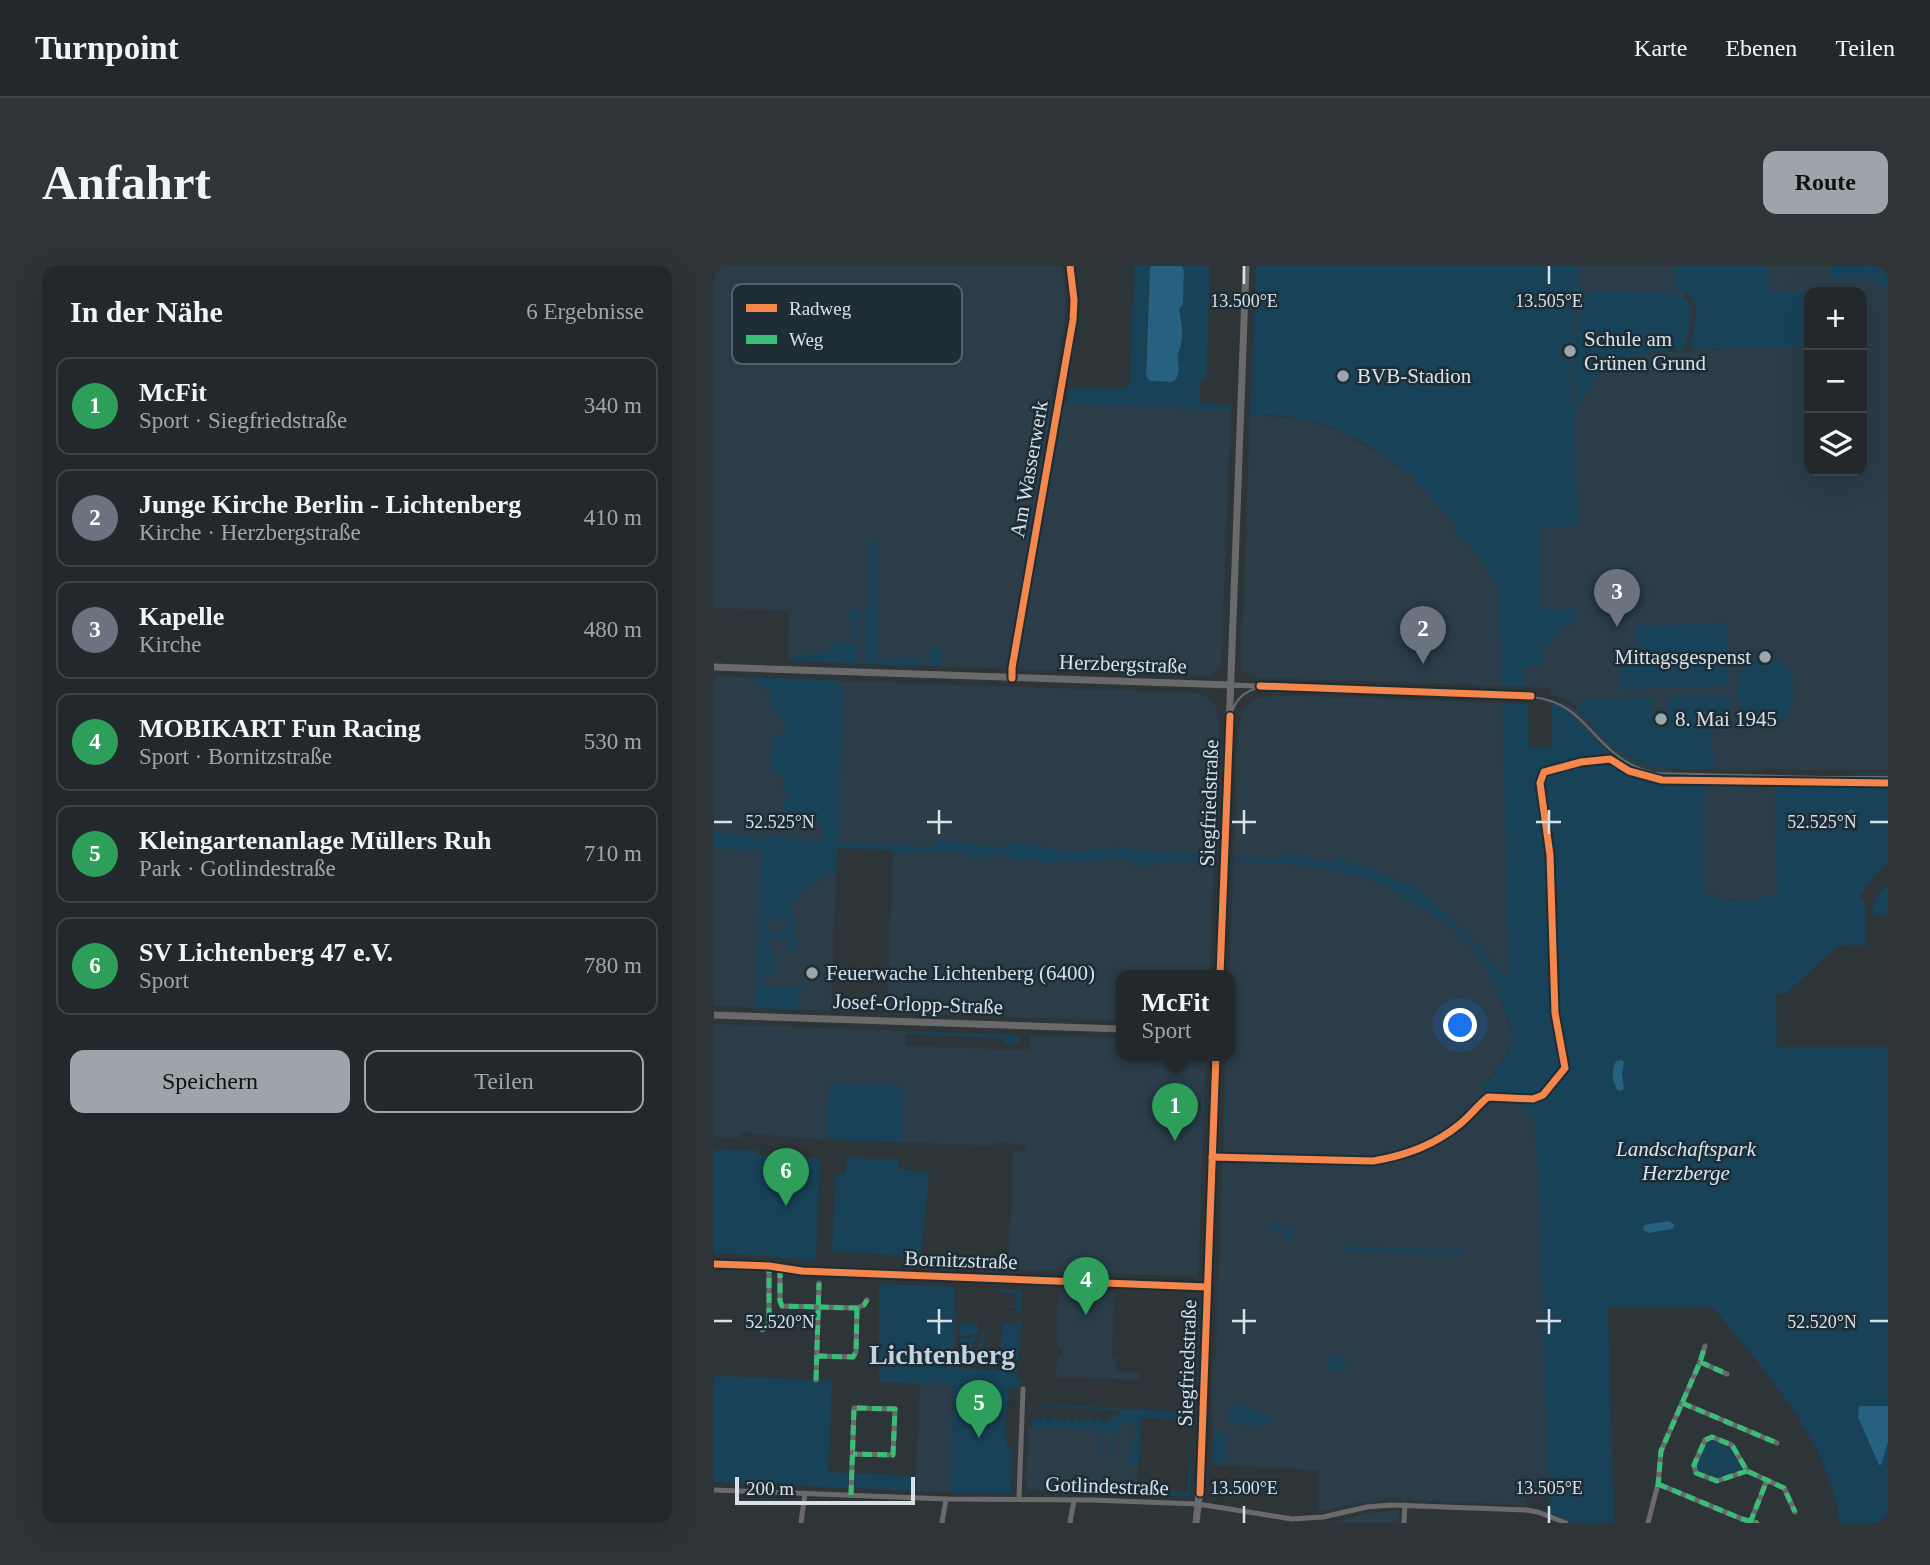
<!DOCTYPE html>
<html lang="de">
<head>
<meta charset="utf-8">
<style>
  body { margin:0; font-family:Georgia,serif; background:#2e3437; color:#f1f3f6 }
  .controls { position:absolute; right:21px; top:21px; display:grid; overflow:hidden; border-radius:14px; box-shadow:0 7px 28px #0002 }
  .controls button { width:63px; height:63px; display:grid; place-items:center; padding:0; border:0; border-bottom:2px solid #3f4447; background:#22282b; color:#f1f3f6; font:35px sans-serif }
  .scale { position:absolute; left:21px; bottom:18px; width:180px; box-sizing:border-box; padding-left:7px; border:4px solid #d8e1e7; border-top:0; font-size:19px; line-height:24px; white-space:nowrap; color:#d8e1e7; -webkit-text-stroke:5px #1d2c35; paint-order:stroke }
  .you { position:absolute; left:747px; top:760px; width:24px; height:24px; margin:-18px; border:5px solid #fff; border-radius:50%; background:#1a73e8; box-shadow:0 0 0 10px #1a73e833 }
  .badge { display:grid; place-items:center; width:46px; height:46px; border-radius:50%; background:#9ca5aa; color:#fff; font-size:23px; font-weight:700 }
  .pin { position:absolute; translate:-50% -58px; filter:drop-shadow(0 2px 4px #0008) }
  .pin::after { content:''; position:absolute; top:37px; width:24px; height:21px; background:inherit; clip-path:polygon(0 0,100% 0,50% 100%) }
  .popup { position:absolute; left:402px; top:704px; width:119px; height:91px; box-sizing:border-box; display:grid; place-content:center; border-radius:14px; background:#22282b; filter:drop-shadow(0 2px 5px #0005); font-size:23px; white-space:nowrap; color:#a2a6a9 }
  .popup b { font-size:26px; color:#f1f3f6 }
  .popup::after { content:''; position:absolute; left:50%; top:100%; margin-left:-14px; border:14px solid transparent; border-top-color:#22282b }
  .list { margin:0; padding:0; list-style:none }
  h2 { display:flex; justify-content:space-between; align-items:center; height:91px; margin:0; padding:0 28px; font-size:30px }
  h2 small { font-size:23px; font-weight:400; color:#a2a6a9 }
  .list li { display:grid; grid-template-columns:46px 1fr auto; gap:21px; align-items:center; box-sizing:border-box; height:98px; margin:0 14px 14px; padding:0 14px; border:2px solid #3f4447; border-radius:14px }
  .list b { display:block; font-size:26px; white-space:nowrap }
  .list p { margin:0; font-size:23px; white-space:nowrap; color:#a2a6a9 }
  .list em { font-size:23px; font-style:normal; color:#a2a6a9 }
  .actions { display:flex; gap:14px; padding:21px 28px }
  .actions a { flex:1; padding:16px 0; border:2px solid #9ca5aa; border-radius:14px; text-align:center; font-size:24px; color:#9ca5aa }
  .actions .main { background:#9ca5aa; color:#111 }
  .icon { flex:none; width:38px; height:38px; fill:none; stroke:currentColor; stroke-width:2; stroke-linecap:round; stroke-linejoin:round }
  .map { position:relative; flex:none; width:1174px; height:1257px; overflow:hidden; border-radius:14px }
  header { display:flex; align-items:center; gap:42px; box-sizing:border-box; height:98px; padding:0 35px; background:#22282b; border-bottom:2px solid #3f4447 }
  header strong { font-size:33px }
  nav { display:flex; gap:38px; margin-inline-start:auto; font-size:24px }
  .intro { display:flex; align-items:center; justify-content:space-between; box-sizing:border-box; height:168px; padding:0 42px }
  h1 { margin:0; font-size:49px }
  .button { padding:18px 32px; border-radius:14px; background:#9ca5aa; color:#111; font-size:24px; font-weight:700 }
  main { display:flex; gap:42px; padding:0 42px }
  aside { flex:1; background:#22282b; border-radius:14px; box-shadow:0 7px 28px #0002 }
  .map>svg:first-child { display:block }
  .built { fill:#2a3d49; fill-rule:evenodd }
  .green { fill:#184258 }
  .water { fill:#266181 }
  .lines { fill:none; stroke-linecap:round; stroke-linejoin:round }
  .minor { stroke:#6a6a6b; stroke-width:5 }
  .tertiary { stroke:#6a6a6b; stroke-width:7 }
  .tram { stroke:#686b6e; stroke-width:2 }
  .quiet { stroke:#3abd76; stroke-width:5; stroke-dasharray:10 5; stroke-linecap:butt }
  .cycleway-casing { stroke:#1d2c35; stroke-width:11 }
  .cycleway { stroke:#f5874c; stroke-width:7 }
  .ticks { fill:none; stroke:#d8e1e7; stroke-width:2.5 }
  .poi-dot { fill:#9ca5aa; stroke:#1d2c35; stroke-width:2.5 }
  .labels { text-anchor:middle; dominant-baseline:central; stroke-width:5; stroke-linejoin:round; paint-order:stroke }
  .poi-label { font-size:21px; fill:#d8e1e7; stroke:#1d2c35; text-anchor:start }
  .street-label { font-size:21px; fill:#d8e1e7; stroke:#1d2c35 }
  .park-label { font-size:21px; font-style:italic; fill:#d4e7f4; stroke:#1d2c35 }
  .district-label { font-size:28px; font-weight:bold; fill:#c1d3df; stroke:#1d2c35 }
  .key { fill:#1d2c35; stroke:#55626a; stroke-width:2 }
  .key-label { font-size:19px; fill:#d8e1e7 }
  .ticks-label { font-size:18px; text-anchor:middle; fill:#d8e1e7; stroke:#1d2c35; stroke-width:5; stroke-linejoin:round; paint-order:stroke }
</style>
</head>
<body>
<header>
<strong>Turnpoint</strong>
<nav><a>Karte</a><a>Ebenen</a><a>Teilen</a></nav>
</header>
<div class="intro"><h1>Anfahrt</h1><a class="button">Route</a></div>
<main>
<aside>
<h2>In der Nähe<small>6 Ergebnisse</small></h2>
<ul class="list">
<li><span class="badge" style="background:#2e9e5b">1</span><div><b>McFit</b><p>Sport · Siegfriedstraße</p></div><em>340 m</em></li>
<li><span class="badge" style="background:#6b7280">2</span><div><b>Junge Kirche Berlin - Lichtenberg</b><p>Kirche · Herzbergstraße</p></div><em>410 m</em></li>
<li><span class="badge" style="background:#6b7280">3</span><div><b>Kapelle</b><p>Kirche</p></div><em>480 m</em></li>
<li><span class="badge" style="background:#2e9e5b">4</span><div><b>MOBIKART Fun Racing</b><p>Sport · Bornitzstraße</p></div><em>530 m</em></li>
<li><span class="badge" style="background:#2e9e5b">5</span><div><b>Kleingartenanlage Müllers Ruh</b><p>Park · Gotlindestraße</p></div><em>710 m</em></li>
<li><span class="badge" style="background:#2e9e5b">6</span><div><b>SV Lichtenberg 47 e.V.</b><p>Sport</p></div><em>780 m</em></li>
</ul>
<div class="actions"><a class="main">Speichern</a><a>Teilen</a></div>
</aside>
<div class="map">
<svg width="1174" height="1257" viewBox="0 0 1174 1257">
  <rect width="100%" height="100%" fill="#2d3539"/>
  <g class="built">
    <polygon points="0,0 348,0 352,46 337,137 517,144 507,401 497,410 74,395 75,345 0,342"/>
    <path d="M844 0H974L968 43 943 41 877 120 890 105 904 96 919 90 932 87 1089 80V25H1054V0H1115V13L1174 14V504H1086L1050 502V504H993V502L868 445 855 435 836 428V422L809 421V399ZM1095 26H1148V205H1095Z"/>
    <polygon points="540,149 588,153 626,166 669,189 700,214 720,234 741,258 738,262 755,279 771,299 785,324 788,420 548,412 531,407 527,402 536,150"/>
    <polygon points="0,410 114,414 107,577 55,570 55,574 0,565"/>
    <polygon points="129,415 486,427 495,433 502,441 505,459 500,591 464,585 463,589 401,581 400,585 374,582 374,586 351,585 293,575 292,583 222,573 221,581 123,577"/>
    <polygon points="558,429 788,437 797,709 790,710 757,672 696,617 692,619 663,605 620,592 620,598 589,591 589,589 567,588 567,593 520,591 524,463 526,462 527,444 538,435 549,431 554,430 557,432"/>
    <polygon points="833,436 849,436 864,444 904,484 918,493 938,500 957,503 957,510 934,507 912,498 837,438"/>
    <polygon points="1174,506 1174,513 1141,514 1141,507"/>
    <polygon points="990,519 1061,520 1063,630 1031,637 990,627"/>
    <polygon points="0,582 123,585 117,745 0,740"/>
    <polygon points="219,585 254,587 255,591 300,590 301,595 328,593 328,597 419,593 419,600 477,595 500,596 496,709 407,709 407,755 173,747 179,588"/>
    <polygon points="520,596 576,598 615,602 657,614 685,625 704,640 721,649 751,673 772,701 780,716 798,766 799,776 788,795 768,821 772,825 753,847 740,859 705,879 672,890 636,892 509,890 512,789 515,789 515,711"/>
    <polygon points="0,758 191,765 191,780 315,784 316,769 407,772 407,789 492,789 484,1011 295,1003 299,885 312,885 313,879 282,876 281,880 187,876 189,821 115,818 113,874 83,872 27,866 26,872 0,871"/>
    <polygon points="776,834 802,837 811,842 817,851 821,866 823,899 826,900 827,987 835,1221 812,1221 812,1239 676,1233 648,1236 604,1246 604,1204 497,1199 499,1096 499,1092 502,1092 508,898 557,896 658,898 673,895 707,885 738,867 763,846 765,847"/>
    <polygon points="345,1024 401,1027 398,1092 403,1092 402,1106 426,1107 426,1114 342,1111 343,1090 347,1090 348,1083 343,1082"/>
    <polygon points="206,1118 240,1119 236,1226 201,1225"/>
    <polygon points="400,1149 427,1150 423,1229 399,1224 314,1224 314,1219 312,1219 314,1161 399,1164"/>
    <polygon points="682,1244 685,1245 684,1257 623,1257 623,1255 655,1247"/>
  </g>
  <g class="green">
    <path d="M420 0H436L431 106 437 115C447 117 457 117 465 110L464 86 467 81 469 66 465 43C472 34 472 12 468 0H496L492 115 486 116V137L517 139V144L353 138 356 121 410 122 416 119Z"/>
    <path d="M542 0H867L863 10V20L868 23C862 50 854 78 855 105 856 122 862 137 862 154L859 147 864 259 826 262V289L825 291 826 344 861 343V359L847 360 846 370 838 371V379L827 380 828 401 809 399V421L788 420 785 324 771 299 755 279 738 262 741 258C727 244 715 227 700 213 660 176 592 142 536 150Z"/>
    <polygon points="962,0 1054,0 1055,25 1089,25 1089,37 1095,37 1095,80 978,84 976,79 983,42 977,30 962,23"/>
    <polygon points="1115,0 1174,0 1174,26 1157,14 1115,14"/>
    <path d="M875 26 962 27 972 32 979 46 970 84C923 86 882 93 865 143 856 108 855 59 875 26Z"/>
    <polygon points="164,271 163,393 186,395 187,392 205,393 205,400 152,398 151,379 155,374 150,369 151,348 155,341 155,280 158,275"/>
    <polygon points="135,344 145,344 144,368 142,371 133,371 133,369 139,369 139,352 134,352"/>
    <polygon points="1012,357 1014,393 924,396 921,360"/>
    <polygon points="123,376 144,378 143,397 74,395 74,391 90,391 90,387 112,388 112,383 120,383 120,377"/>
    <polygon points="216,382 227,382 226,400 216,400"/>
    <path d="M1050 389C1092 391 1088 461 1051 460 1014 458 1014 396 1050 389Z"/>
    <polygon points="1014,395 1014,416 1011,420 906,423 906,417 908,416 907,400 921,400 923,398"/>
    <polygon points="36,411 129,415 124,577 220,581 221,573 292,583 293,575 351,585 373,586 374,582 400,585 401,581 463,589 463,585 500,591 500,596 477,595 418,600 418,593 328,597 327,593 300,595 300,590 254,591 254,587 219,585 179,588 178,584 123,582 122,609 110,609 108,614 95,619 83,633 78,633 78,647 80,650 79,674 84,674 83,683 76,684 71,670 69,670 64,678 63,676 62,664 71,663 76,653 50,653 51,662 57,664 57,670 54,676 59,686 59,700 61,700 60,707 50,707 50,720 89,721 89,728 84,729 83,744 42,742 48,584 0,582 0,565 55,574 56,569 107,577 108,559 105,552 103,554 77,553 77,545 71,545 69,535 73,534 73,528 69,524 70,508 58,508 59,471 75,462 58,440 58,426 55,425 55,423 46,422 46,418 35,415"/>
    <path d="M1011 430 1016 432 1018 439 999 464 996 482 1000 486 1002 496 993 504C961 504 930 504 903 483 889 472 878 456 864 444L867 434 938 432 939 462H953V431Z"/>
    <path d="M788 437 814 438 815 481H838L837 437C866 450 874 467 896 487 923 510 957 510 990 511L994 513 1052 514 1053 522 990 519V627C1011 633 1034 643 1053 629H1063L1061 520 1174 519V597L1162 608 1145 631 1151 634V679L1124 680 1071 728H1062L1063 781H1174V1257H1126C1115 1172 1051 1107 1000 1042H894L900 1257H859L833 1245 835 1239V1221L827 987 826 900H823C822 878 825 843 799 836 792 834 784 835 776 834L765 847 763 846 738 867 707 885 658 898 557 896 508 898 509 890C539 891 570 891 600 892 674 893 723 888 771 825L768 821C778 810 795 791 798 776 801 767 794 754 791 745 771 684 742 657 684 630V625C662 616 641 608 617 603 585 597 552 597 520 596V591L566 593 567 588 589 589V591L620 598V591L663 605 692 619 696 616 757 672 790 710 796 709Z"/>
    <path d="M1174 618V649H1160C1155 634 1165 628 1174 618Z"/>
    <polygon points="191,765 306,769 306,775 304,778 289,777 289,772 191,768"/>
    <polygon points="115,818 189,820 187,876 113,874"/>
    <polygon points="0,883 43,884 43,889 106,892 102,996 53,990 0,987"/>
    <polygon points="133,891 152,891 153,893 185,893 185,903 215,906 207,991 118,985 122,908 131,908"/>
    <polygon points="557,954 579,965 578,976 572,973 571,964 561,964 561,967 556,967"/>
    <polygon points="628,980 674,982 674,986 628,984"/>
    <polygon points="679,982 750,984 750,989 679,986"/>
    <polygon points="165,1018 241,1021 242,1086 246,1087 245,1103 253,1103 254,1099 255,1099 256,1103 265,1104 266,1099 268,1099 268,1104 277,1104 278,1100 280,1100 280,1104 291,1105 291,1100 293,1100 293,1105 301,1105 302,1100 304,1100 303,1112 307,1113 306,1122 295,1122 290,1170 293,1171 292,1182 298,1182 297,1227 236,1227 240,1119 165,1116"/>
    <polygon points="284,1023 308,1024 307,1046 304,1047 304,1042 293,1041 293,1039 302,1039 302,1027 284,1026"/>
    <polygon points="304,1053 307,1056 305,1093 302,1094 302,1088 265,1086 266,1067 270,1067 270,1083 287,1083 289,1057 304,1058"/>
    <polygon points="246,1057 264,1057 264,1068 246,1070"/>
    <polygon points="259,1071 262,1071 261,1075 259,1077 259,1086 249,1086 246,1082 246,1072 257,1072"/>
    <polygon points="616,1090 631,1091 632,1102 630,1104 616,1103 614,1102"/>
    <polygon points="0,1110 118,1114 114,1206 135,1207 134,1222 0,1216"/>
    <polygon points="471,1132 479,1137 478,1155 476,1157 475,1154 427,1152 425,1197 415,1197 416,1179 420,1176 421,1158 406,1157 405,1165 400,1165 399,1193 397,1193 398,1165 388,1165 387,1190 385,1190 385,1164 318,1161 319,1149 321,1149 321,1153 328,1154 330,1148 332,1148 333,1154 339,1154 340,1150 342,1149 343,1154 351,1155 352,1150 354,1149 355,1155 361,1155 362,1151 364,1149 365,1155 372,1156 373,1151 375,1150 376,1156 382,1156 384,1150 386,1150 386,1156 394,1156 396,1151 407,1149 403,1144 319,1140 321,1144 315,1144 315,1139 379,1140 380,1142 404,1141 404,1143 425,1144 429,1142 429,1144 450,1145 453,1143 454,1145 470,1145"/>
    <polygon points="516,1139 534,1141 557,1151 556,1156 547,1159 515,1158"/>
    <polygon points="514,1165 510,1180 515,1191 498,1199 499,1169"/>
    <path d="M998 1174 1016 1182 1028 1202 1026 1206 1003 1213 983 1204C981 1195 989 1177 998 1174Z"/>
    <polygon points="475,1199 477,1199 476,1231 426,1229 426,1224 473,1226"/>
    <polygon points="141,1207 202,1210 201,1225 140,1222"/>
  </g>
  <g class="water">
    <path d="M436 0H468L470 5 469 38 465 43C467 55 470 66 467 78 467 81 464 86 464 89 463 100 469 107 459 116L436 115 432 110Z"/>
    <polygon points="1138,544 1142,547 1140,555 1125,555 1115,560 1114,552 1116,545 1127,547"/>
    <path d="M908 794 910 797 908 807 910 822 909 824 904 825C898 817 897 804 902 795Z"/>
    <polygon points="954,955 960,958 959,963 934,967 929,964 930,959"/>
    <polygon points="1145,1140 1174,1140 1174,1176 1167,1199 1165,1199 1144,1151"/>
  </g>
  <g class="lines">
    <g class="minor">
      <polyline points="298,412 298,402 359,54 360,34 356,0"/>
      <polyline points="517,419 817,430"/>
      <polyline points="0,998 55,1000 88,1005 493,1021"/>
      <polyline points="66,1002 66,1035 68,1040 143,1042 150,1039 153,1034"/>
      <polyline points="48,1064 55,1057 55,1000"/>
      <polyline points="103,1090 139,1091 142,1086 143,1042"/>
      <polyline points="986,1096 1013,1108"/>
      <polyline points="102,1114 105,1017"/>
      <polyline points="968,1137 1063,1177"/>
      <polyline points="1033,1205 1003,1215 982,1207 980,1199 991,1174 998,1171 1018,1179 1033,1205 1070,1222 1081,1246"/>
      <polyline points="944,1218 1028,1253 1043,1257"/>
      <polyline points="0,1224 232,1233 378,1234 484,1238 578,1253 609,1251 653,1241 677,1239 812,1244 824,1246 852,1257"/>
      <polyline points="137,1229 140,1142 181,1143 179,1189 139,1188"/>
      <polyline points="305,1233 309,1123"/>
      <polyline points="87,1257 91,1227"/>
      <polyline points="228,1257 232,1233"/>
      <polyline points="356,1257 360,1234"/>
      <polyline points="690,1257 691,1239"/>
      <polyline points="934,1257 944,1218 947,1185 986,1096 991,1080"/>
      <polyline points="1036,1257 1053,1214"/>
    </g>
    <g class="tertiary">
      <polyline points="0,401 517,419"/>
      <polyline points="506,709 532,0"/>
      <polyline points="0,749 407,763"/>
      <polyline points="482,1257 485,1231 502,789"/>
    </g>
    <g class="tram">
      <path d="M0 403 819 431C863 437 870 462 900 487 912 497 925 503 940 507L1108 511H1174"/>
      <path d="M507 709 517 450C520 436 527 427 541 423"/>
      <polyline points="480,1257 482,1238 488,1127 502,789"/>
    </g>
    <g class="quiet">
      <polyline points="66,1002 66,1035 68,1040 143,1042 150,1039 153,1034"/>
      <polyline points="48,1064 55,1057 55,1000"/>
      <polyline points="103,1090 139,1091 142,1086 143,1042"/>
      <polyline points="986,1096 1013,1108"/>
      <polyline points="102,1114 105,1017"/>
      <polyline points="968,1137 1063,1177"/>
      <polyline points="1033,1205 1003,1215 982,1207 980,1199 991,1174 998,1171 1018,1179 1033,1205 1070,1222 1081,1246"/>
      <polyline points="944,1218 1028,1253 1043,1257"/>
      <polyline points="944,1221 947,1185 986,1096 991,1080"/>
      <polyline points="137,1229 140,1142 181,1143 179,1189 139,1188"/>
      <polyline points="1036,1257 1053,1214"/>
    </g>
    <defs>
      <g id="cycleway">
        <polyline points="298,412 298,402 359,54 360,34 356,0"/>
        <polyline points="546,420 817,430"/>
        <polyline points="506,709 516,450"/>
        <path d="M498 891 659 895C690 890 722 878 746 858 756 850 764 839 774 831L819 833 829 829 851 802 841 747 836 589 826 517 830 506 867 496 896 493 915 505 948 514 1174 517"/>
        <polyline points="0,998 55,1000 88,1005 493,1021"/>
        <polyline points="486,1227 502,789"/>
      </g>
    </defs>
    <use href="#cycleway" class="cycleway-casing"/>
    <use href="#cycleway" class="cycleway"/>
  </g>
  <path class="ticks" d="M530 0V18M835 0V18M225 544V568M530 544V568M835 544V568M0 556H18M213 556H238M518 556H542M822 556H847M1156 556H1174M225 1043V1068M530 1043V1068M835 1043V1068M0 1055H18M213 1055H238M518 1055H542M822 1055H847M1156 1055H1174M530 1240V1257M835 1240V1257"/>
  <g class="poi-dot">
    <circle cx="856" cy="85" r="7"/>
    <circle cx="629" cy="110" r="7"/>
    <circle cx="1051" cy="391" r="7"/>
    <circle cx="947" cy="453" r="7"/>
    <circle cx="98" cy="707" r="7"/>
  </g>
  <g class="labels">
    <g class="poi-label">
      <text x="870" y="73">Schule am<tspan x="870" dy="24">Grünen Grund</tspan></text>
      <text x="643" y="110">BVB-Stadion</text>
      <text x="1037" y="391" text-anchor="end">Mittagsgespenst</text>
      <text x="961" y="453">8. Mai 1945</text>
      <text x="112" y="707">Feuerwache Lichtenberg (6400)</text>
    </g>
    <g class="street-label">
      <text transform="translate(315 203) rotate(-80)">Am Wasserwerk</text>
      <text transform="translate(409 398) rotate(2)">Herzbergstraße</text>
      <text transform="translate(495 537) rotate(-88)">Siegfriedstraße</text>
      <text transform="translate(204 738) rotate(2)">Josef-Orlopp-Straße</text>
      <text transform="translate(247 994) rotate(2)">Bornitzstraße</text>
      <text transform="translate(473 1097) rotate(-88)">Siegfriedstraße</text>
      <text transform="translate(393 1220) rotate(2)">Gotlindestraße</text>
    </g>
    <g class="park-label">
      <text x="972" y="883">Landschaftspark<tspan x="972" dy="24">Herzberge</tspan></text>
    </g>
    <g class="district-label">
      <text x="228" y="1088">Lichtenberg</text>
    </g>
  </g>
  <rect x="18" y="18" width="230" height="80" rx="10" class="key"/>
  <rect x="32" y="38" width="31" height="8" fill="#f5874c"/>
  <rect x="32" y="69" width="31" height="9" fill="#3abd76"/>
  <g class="key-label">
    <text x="75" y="49">Radweg</text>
    <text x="75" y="80">Weg</text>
  </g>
  <g class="ticks-label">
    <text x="530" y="41">13.500°E</text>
    <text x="835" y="41">13.505°E</text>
    <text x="66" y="562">52.525°N</text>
    <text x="1108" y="562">52.525°N</text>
    <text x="66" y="1062">52.520°N</text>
    <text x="1108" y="1062">52.520°N</text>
    <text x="530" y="1228">13.500°E</text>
    <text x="835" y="1228">13.505°E</text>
  </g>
</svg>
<div class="controls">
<button>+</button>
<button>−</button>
<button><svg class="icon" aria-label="layers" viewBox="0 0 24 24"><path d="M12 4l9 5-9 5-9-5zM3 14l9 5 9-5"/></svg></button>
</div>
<div class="scale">200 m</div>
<div class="you"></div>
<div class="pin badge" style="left:461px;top:875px;background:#2e9e5b">1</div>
<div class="popup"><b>McFit</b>Sport</div>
<div class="pin badge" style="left:709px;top:398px;background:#6b7280">2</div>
<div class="pin badge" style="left:903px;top:361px;background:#6b7280">3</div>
<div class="pin badge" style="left:372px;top:1049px;background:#2e9e5b">4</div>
<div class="pin badge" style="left:265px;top:1172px;background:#2e9e5b">5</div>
<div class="pin badge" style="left:72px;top:940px;background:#2e9e5b">6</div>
</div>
</main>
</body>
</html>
